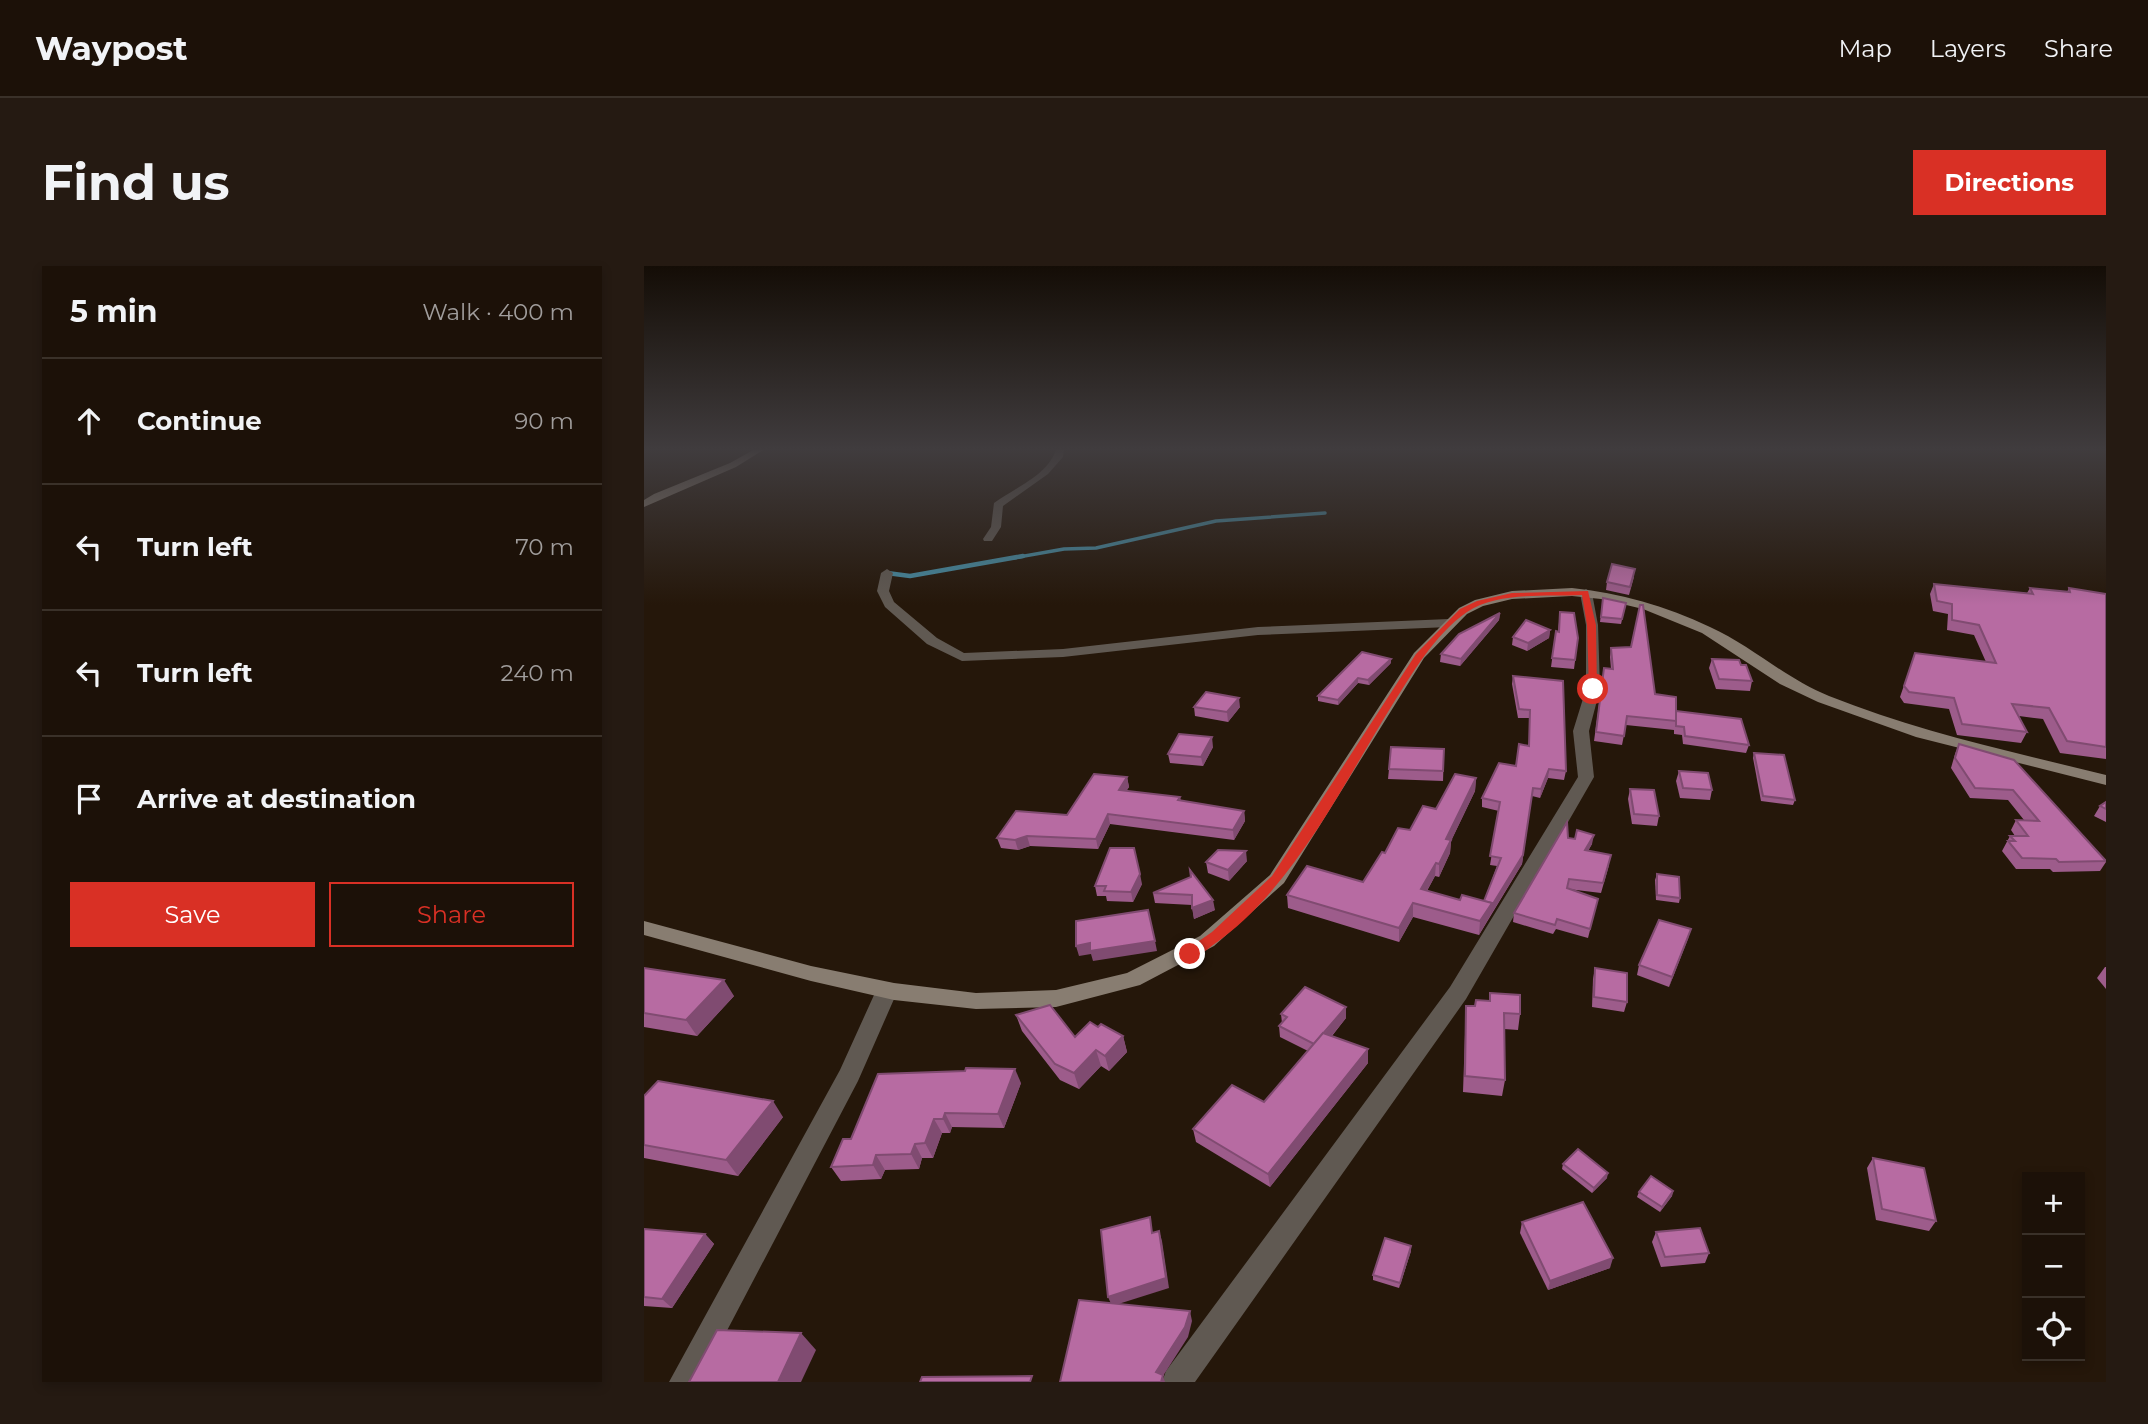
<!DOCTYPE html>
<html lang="en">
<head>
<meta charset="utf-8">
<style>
  body { margin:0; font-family:Montserrat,sans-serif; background:#251a12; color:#f1f3f6 }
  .controls { position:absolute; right:21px; bottom:21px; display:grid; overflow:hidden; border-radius:0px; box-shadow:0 4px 10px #0003 }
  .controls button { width:63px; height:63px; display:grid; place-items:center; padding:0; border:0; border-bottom:2px solid #3a3129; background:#1c1108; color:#f1f3f6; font:35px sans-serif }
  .stop { position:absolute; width:21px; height:21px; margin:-16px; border:5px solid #d93025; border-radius:50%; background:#fff }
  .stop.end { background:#d93025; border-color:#fff; box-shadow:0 2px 7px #0008 }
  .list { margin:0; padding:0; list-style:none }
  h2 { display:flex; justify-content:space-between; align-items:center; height:91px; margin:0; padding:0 28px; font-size:30px }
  h2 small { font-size:23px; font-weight:400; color:#a09d9c }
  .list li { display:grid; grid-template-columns:46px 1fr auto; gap:21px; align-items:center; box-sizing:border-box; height:126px; padding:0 28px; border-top:2px solid #3a3129 }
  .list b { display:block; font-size:26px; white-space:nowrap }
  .list em { font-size:23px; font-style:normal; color:#a09d9c }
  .actions { display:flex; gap:14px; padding:21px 28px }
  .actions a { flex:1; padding:16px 0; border:2px solid #d93025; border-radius:0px; text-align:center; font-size:24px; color:#d93025 }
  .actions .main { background:#d93025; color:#fff }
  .icon { flex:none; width:38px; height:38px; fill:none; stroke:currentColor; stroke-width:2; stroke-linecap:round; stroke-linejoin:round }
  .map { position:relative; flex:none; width:1462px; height:1116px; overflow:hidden; border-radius:0px }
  header { display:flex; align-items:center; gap:42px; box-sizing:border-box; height:98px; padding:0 35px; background:#1c1108; border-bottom:2px solid #3a3129 }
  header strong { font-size:33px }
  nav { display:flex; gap:38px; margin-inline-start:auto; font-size:24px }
  .intro { display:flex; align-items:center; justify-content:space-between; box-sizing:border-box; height:168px; padding:0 42px }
  h1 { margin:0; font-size:49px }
  .button { padding:18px 32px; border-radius:0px; background:#d93025; color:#fff; font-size:24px; font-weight:700 }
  main { display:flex; gap:42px; padding:0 42px }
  aside { flex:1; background:#1c1108; border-radius:0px; box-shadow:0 4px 10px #0003 }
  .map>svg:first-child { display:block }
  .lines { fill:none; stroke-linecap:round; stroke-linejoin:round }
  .stream-far1 { stroke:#46899e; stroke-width:3.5 }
  .stream { stroke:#46899e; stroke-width:4.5 }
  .street { fill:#605952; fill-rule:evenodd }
  .secondary { fill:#887d71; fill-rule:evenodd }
  .wall { fill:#9d5c8b }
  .shaded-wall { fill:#804b71 }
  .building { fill:#b76ba2; stroke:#804b71; stroke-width:2 }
  .route { fill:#d93025 }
</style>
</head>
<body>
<header>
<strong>Waypost</strong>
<nav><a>Map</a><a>Layers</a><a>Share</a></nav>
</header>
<div class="intro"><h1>Find us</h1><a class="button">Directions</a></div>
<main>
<aside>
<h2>5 min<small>Walk · 400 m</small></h2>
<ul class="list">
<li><svg class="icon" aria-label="ahead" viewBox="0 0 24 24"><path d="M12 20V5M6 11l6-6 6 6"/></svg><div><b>Continue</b></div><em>90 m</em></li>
<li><svg class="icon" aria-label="left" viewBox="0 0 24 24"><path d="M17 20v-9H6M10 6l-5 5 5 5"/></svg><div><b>Turn left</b></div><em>70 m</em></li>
<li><svg class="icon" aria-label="left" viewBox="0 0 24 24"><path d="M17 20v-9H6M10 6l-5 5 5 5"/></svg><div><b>Turn left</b></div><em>240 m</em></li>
<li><svg class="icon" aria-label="arrive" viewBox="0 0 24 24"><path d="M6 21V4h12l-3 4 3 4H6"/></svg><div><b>Arrive at destination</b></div></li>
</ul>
<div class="actions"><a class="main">Save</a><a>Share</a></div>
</aside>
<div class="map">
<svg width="1462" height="1116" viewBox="0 0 1462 1116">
  <rect width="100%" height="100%" fill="#25170a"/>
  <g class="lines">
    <polyline class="stream-far1" points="369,292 420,283 452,282 572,255 681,247"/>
    <polyline class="stream" points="243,307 266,310 379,290"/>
    <g class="street">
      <path d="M412 183H420L419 191 404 208 359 240 357 261 348 275H340L339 273 347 261 350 237C370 222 405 209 412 183Z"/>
      <polygon points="243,303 249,307 245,325 250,336 293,372 320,387 419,383 614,361 805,353 811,357 805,361 614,369 419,391 318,395 283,378 241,341 233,325 237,307"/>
      <polygon points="942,323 948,327 954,359 956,423 945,465 950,511 822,733 551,1116 518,1116 522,1105 806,721 934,511 929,465 942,423 942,359 936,327"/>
      <polygon points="243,716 251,718 254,724 214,815 56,1116 25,1116 196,804 235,718"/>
    </g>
    <g class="secondary">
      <polygon points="111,183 121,183 92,201 0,241 0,234 10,228 86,197"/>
      <path d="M928 322C976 327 1022 340 1066 361 1108 380 1142 413 1185 430 1275 466 1369 486 1462 509V519L1272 471 1174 436 1136 418 1058 367 999 343 957 333 928 330 868 333 839 340 823 348 780 392 640 617 570 680 496 719 412 741 332 743 250 734 167 715 0 669V655L167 700 250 717 332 727 412 724 483 707 556 670 626 609 770 387 815 342 831 334 868 325Z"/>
    </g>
  </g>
  <g class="wall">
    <polygon points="990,311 985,329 962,324 963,316"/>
    <polygon points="1290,318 1383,327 1386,322 1423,326 1425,322 1462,328 1462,493 1416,487 1399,453 1375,450 1383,466 1377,477 1313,469 1305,443 1260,437 1256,431 1271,387 1342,396 1330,369 1303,364 1304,348 1289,345 1286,328"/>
    <polygon points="959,332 982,337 977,358 956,356"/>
    <polygon points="916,346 934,372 930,403 907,401 912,365 914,366"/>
    <polygon points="856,347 855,354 816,400 796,396 797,388"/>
    <polygon points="906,364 905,372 883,385 868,379 869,371"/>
    <polygon points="967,382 1011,428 1032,447 1105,479 1102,487 1039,478 1038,469 1030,468 1030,462 1030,464 982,459 978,479 950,475 960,402 967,403 966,391"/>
    <polygon points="1068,393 1097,399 1108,415 1106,425 1072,423 1065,402"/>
    <polygon points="747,397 725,419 714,417 694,439 674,435 674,430"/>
    <polygon points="869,410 922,505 920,514 904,512 896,532 888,530 878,598 835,669 769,651 755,676 644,642 643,629 719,616 741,587 766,564 832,512 831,525 807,575 806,587 795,611 791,610 783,625 816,634 840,635 853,600 846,599 855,545 838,541 838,532 872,500 885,479 885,452 874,452 868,418"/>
    <polygon points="550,441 596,441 584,456 551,450"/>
    <polygon points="1315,478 1462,594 1462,596 1456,605 1409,606 1406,603 1372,603 1358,585 1366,570 1371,570 1367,564 1372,554 1380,554 1364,534 1326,532 1307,502 1311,488"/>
    <polygon points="569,481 559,500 526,497 524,488"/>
    <polygon points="800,483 799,515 744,513 745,503"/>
    <polygon points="1110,487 1151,534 1149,539 1117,535 1109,492"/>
    <polygon points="1035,505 1068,524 1066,534 1036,532 1032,515"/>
    <polygon points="483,511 485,521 482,525 536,531 537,535 600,545 601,555 590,574 466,558 454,583 386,580 374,584 357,582 353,572 423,549"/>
    <polygon points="986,523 1015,550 1013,560 988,558 984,533"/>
    <polygon points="1462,536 1462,556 1450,550 1456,540"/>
    <polygon points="924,572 948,578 944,585 965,599 957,627 924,623 954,633 944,672 912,663 909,668 869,656 870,647"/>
    <polygon points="603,595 585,615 564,607 562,596"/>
    <polygon points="1013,608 1036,632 1035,637 1012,634 1011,614"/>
    <polygon points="547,611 571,644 550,653 548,639 511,637 509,627"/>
    <polygon points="498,618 489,636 463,635 462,630 453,630 451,620"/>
    <polygon points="1047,663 1025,721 993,709 995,699"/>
    <polygon points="1461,701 1462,701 1462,723 1453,712"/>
    <polygon points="0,702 90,730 53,770 0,761"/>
    <polygon points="951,702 983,736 980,746 948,741 949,713"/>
    <polygon points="846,727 876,748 874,764 860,763 861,814 858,830 819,826 822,740 831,740 845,735"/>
    <polygon points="637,748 702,752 688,770 724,783 724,797 626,921 552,876 549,863 620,836 664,785 636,771 635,760 638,757"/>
    <polygon points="372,749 431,771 454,761 479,770 483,786 465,805 457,800 435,823 416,814 378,765"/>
    <polygon points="377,817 360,862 308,861 306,867 298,867 289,892 278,892 275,903 241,904 237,913 197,915 187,901 207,873"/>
    <polygon points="0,830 139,851 94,910 0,892"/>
    <polygon points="1229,892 1292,955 1285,965 1232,954 1223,902"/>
    <polygon points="919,898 963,912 948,927 918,903"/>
    <polygon points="1029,925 1028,930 1016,946 993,931 995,926"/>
    <polygon points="878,956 966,1002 904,1024 876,967"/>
    <polygon points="0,963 61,968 70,978 28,1042 0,1040"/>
    <polygon points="1012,966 1065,987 1061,997 1017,1001 1008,976"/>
    <polygon points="767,980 767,985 755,1022 729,1014 729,1009"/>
  </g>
  <g class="shaded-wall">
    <polygon points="856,347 855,354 816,400 817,393"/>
    <polygon points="906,364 905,372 883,385 884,377"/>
    <polygon points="747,393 747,397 725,419 724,414"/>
    <polygon points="714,412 714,417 694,439 694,434"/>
    <polygon points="595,432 596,441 584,456 583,446"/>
    <polygon points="568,471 569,481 559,500 557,491"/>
    <polygon points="905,503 904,512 896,532 897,523"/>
    <polygon points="483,511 485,521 477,534 475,524"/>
    <polygon points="832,512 831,525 807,575 806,587 795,611 795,598 802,573"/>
    <polygon points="889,522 878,598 846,650 847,641"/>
    <polygon points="600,545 601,555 590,574 589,564"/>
    <polygon points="464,548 466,558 454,583 452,573"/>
    <polygon points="950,569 948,578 939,593 941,584"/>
    <polygon points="383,570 386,580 374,584 371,574"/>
    <polygon points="602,585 603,595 585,615 584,604"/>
    <polygon points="792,597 791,610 776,637 777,623"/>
    <polygon points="496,608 498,618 489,636 487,626"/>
    <polygon points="569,634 571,644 550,653 548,642"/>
    <polygon points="769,637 769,651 755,676 755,662"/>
    <polygon points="848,637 846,650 835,669 836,655"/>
    <polygon points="1047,663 1044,673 1025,721 1028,711"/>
    <polygon points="511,675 513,685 449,695 447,688 435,690 432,680 446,677"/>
    <polygon points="80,714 90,730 53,770 42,754"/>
    <polygon points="702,741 702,752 672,789 671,779"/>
    <polygon points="479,770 483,786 465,805 461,790"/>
    <polygon points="724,783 724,797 626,921 624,908"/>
    <polygon points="452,784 457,800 435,823 430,807"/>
    <polygon points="371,803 377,817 360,862 354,848"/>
    <polygon points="129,835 139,851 94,910 82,894"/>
    <polygon points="301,847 308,861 306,867 299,853"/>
    <polygon points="290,853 298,867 289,892 281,877"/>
    <polygon points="271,878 278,892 275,903 267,888"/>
    <polygon points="232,889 241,904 237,913 229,899"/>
    <polygon points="964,907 963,912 948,927 950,922"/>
    <polygon points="1029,925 1028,930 1016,946 1018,941"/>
    <polygon points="515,965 518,975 525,1022 468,1040 464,1031"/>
    <polygon points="61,968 70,978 28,1042 18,1033"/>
    <polygon points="767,980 767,985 755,1022 756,1017"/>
    <polygon points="969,992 966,1002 904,1024 906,1015"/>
    <polygon points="546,1045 548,1055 544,1071 519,1110 521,1116 517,1116 512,1106"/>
    <polygon points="157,1067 172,1084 157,1116 134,1116"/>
  </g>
  <g class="building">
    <polygon points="968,298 991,303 986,321 963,316"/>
    <polygon points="1290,318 1389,328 1386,322 1426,326 1425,322 1462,328 1462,481 1423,475 1405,442 1368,438 1383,466 1318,458 1310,432 1265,426 1260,420 1271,387 1352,397 1335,359 1308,354 1308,338 1293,335"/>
    <polygon points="959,332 982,337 978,353 957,351"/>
    <polygon points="996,339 999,339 1011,428 1032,431 1032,455 983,450 980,470 952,466 960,402 969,403 967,382 987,381"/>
    <polygon points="916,346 930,347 934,372 931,394 908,392 912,365 915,366"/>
    <polygon points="856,347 817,393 797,388 815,368"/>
    <polygon points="882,354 906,364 884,377 869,371"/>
    <polygon points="718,386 747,393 724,414 714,412 694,434 674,430"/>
    <polygon points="1068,393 1095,394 1097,399 1102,399 1108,415 1075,413"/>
    <polygon points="869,410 919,415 922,505 905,503 897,523 889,522 879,589 847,641 848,637 840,635 857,592 846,590 856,536 838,532 855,497 872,500 875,478 885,480 886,444 875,443"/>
    <polygon points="562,426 595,432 583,446 550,441"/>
    <polygon points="1032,445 1097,453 1105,479 1041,470 1040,461 1032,460"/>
    <polygon points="535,468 568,471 557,491 524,488"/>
    <polygon points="1315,478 1370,494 1462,595 1415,596 1412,593 1378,592 1364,575 1371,575 1366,570 1384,570 1372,554 1395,555 1369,524 1331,522 1311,492"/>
    <polygon points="747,481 800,483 799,505 745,503"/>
    <polygon points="1110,487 1140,489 1151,534 1119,530"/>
    <polygon points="1035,505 1064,507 1068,524 1039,522"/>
    <polygon points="450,508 483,511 475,524 536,531 534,534 600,545 589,564 464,548 452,573 383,570 371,574 353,572 372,545 423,549"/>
    <polygon points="811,508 832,512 802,573 807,574 795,598 792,597 777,623 816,634 818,629 848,637 836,655 769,637 755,662 643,629 663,600 719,616 738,586 741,587 754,562 766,564 779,540 792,543"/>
    <polygon points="986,523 1010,524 1015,550 990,548"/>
    <polygon points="1462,536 1462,543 1456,540"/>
    <polygon points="923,556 924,572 931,573 933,564 950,569 941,584 967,589 959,617 925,613 923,622 954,633 946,663 913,653 911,659 870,647"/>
    <polygon points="466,582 490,582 496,608 487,626 460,625 462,620 451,620"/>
    <polygon points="574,584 602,585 584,604 562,596"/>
    <polygon points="546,604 569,634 548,642 548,629 509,627 547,611"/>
    <polygon points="1013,608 1035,611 1036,632 1013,629"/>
    <polygon points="504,644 511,675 446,685 446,677 432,680 432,655"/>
    <polygon points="1015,654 1047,663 1028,711 995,699"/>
    <polygon points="0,702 80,714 42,754 0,747"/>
    <polygon points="951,702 983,707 983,736 950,731"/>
    <polygon points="661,721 702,741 670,778 635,760 643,751 637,748"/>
    <polygon points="846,727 876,729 876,748 860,747 861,814 821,810 822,740 831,740 832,734 846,735"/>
    <polygon points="406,739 431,771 446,756 454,761 457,758 479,770 461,790 452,784 430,807 411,798 372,749"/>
    <polygon points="679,767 724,783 624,908 549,863 588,819 620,836"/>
    <polygon points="322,802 371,803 354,848 301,847 299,853 290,853 281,877 271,878 267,888 232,889 229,899 187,901 199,873 207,873 234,808 321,805"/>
    <polygon points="14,815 129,835 82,894 0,879 0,830"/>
    <polygon points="934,883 964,907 950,922 919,898"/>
    <polygon points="1229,892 1280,902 1292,955 1238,943"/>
    <polygon points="1007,910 1029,925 1018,941 995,926"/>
    <polygon points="939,936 969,992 906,1015 878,956"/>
    <polygon points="506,951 508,967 515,965 522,1012 464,1031 457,964"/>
    <polygon points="1056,962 1065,987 1021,991 1012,966"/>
    <polygon points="0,963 61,968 18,1033 0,1031"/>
    <polygon points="741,972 767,980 756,1017 729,1009"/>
    <polygon points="435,1034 546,1045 541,1061 512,1106 519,1109 517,1116 416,1116"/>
    <polygon points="73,1064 157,1067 134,1116 45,1116"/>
    <polygon points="388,1110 386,1116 276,1116 278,1111"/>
  </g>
  <linearGradient id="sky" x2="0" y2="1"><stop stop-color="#140d06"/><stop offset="0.54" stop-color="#403c3e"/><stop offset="1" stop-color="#403c3e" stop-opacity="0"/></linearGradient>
  <rect width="1462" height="339" fill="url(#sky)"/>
  <path class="route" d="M944 325 952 359 953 425 945 423 943 359 938 329C902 331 854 325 823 346 790 369 768 408 747 441 697 522 648 624 569 679 561 685 552 694 542 691V684L568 666 628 610 772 388 816 343 833 335 868 327Z"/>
</svg>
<div class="controls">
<button>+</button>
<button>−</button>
<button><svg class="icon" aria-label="locate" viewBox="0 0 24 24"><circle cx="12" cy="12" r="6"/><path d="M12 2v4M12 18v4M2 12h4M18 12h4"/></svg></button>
</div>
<div class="stop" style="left:949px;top:423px"></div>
<div class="stop end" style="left:546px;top:688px"></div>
</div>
</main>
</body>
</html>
